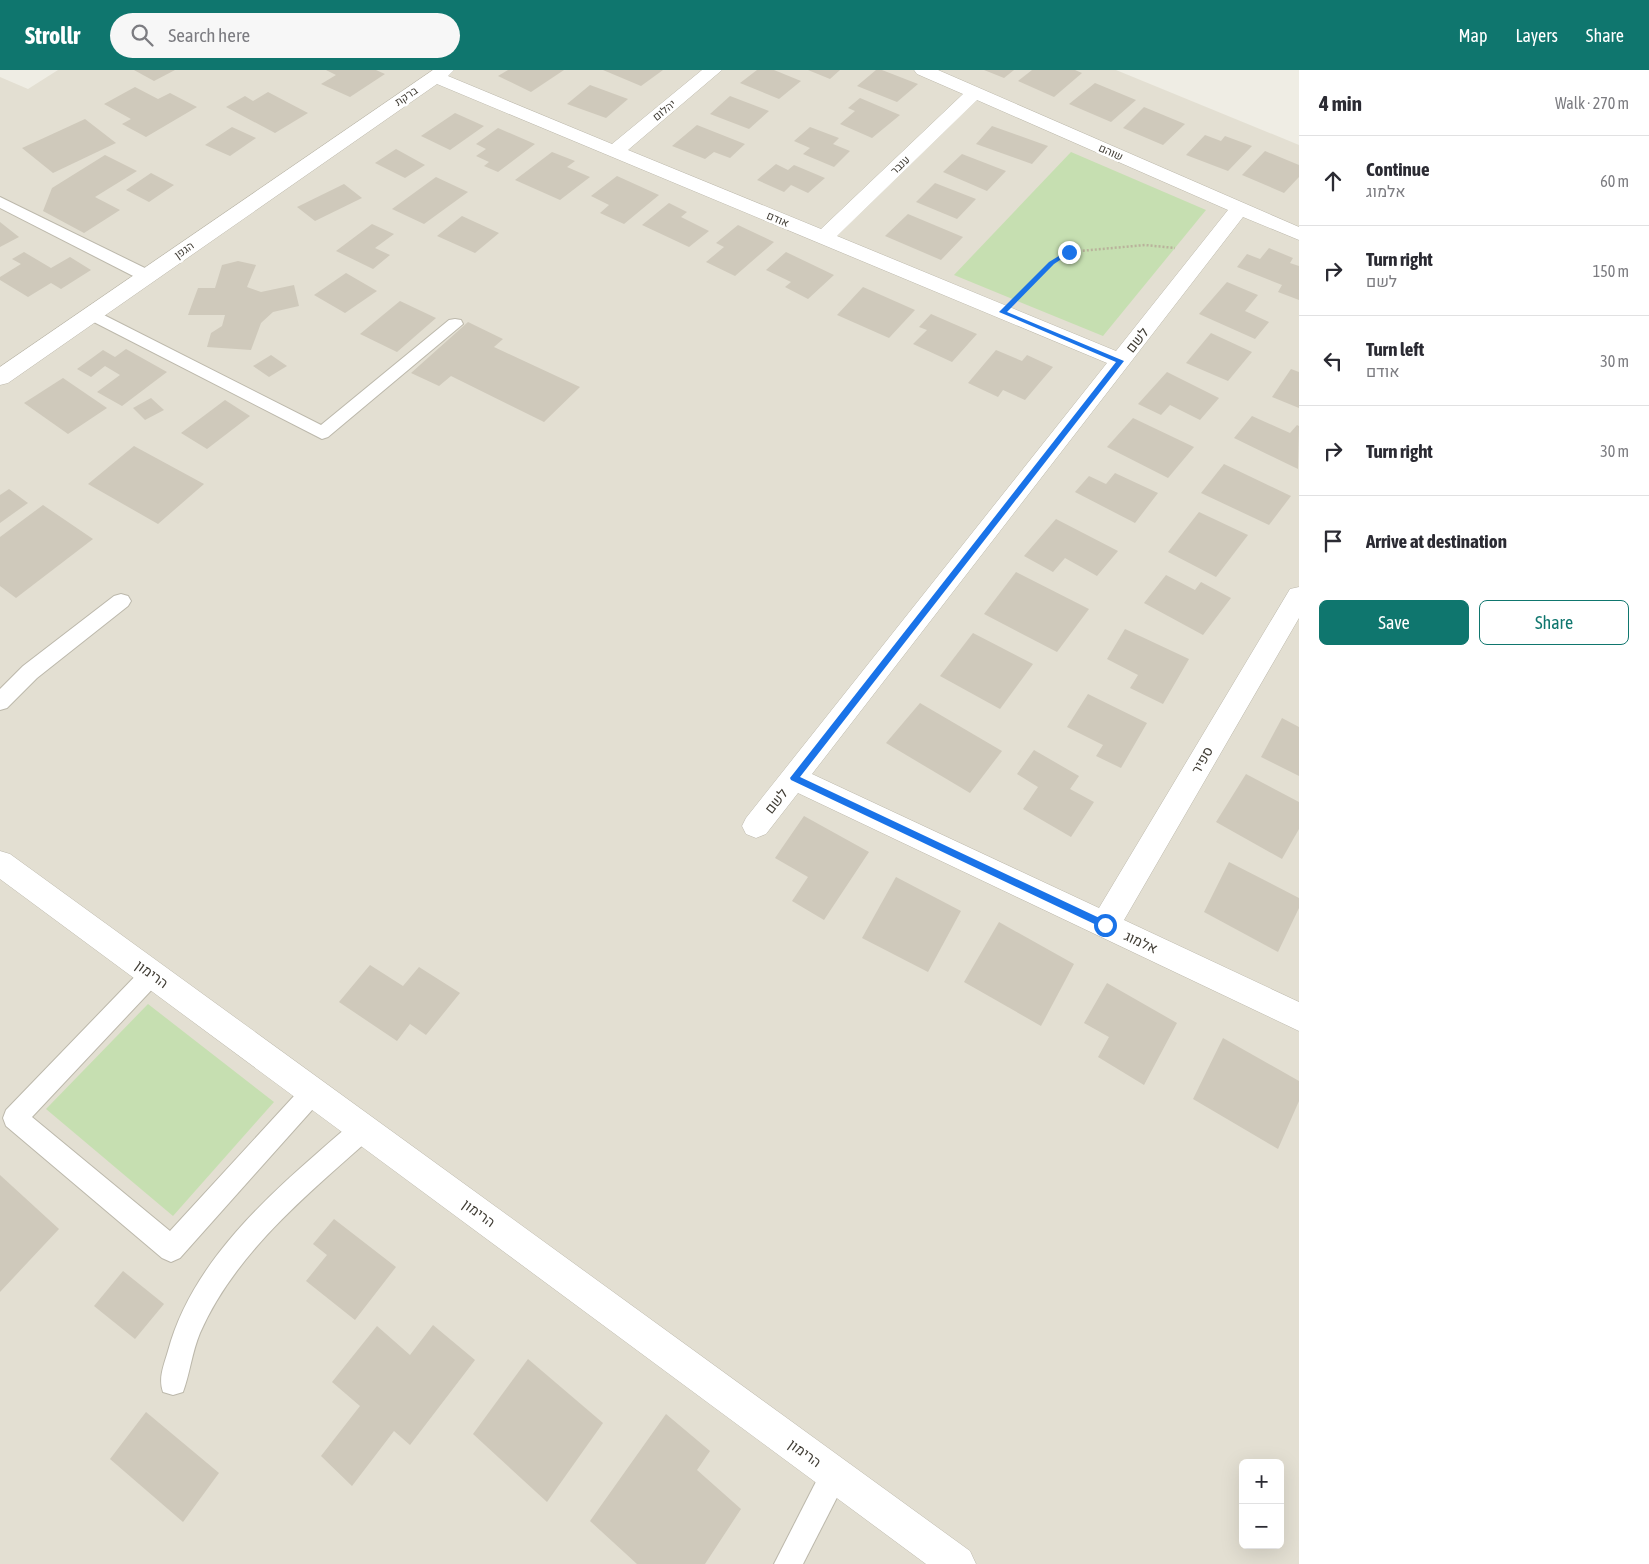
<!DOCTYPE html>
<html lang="en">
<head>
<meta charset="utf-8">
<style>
  body { margin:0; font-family:"Asap Condensed",Heebo,sans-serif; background:#f7f7f7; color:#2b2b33 }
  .controls { position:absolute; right:15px; bottom:15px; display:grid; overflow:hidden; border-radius:8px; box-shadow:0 5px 20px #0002 }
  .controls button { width:45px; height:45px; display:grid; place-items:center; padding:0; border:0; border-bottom:1px solid #e1e1e2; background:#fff; color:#2b2b33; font:25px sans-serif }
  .stop { position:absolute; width:15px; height:15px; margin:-11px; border:4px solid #1a73e8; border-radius:50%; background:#fff }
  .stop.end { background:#1a73e8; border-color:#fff; box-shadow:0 1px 5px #0008 }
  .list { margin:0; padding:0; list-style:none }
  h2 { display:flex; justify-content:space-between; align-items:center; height:65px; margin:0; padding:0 20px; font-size:21px }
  h2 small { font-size:16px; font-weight:400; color:#7c7c81 }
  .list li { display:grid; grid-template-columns:32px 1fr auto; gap:15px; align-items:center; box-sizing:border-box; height:90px; padding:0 20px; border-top:1px solid #e1e1e2 }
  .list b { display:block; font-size:19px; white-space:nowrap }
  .list p { margin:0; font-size:16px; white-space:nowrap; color:#7c7c81 }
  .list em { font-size:16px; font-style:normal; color:#7c7c81 }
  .actions { display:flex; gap:10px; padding:15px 20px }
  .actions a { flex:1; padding:11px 0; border:1px solid #0f766e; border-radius:8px; text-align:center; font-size:18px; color:#0f766e }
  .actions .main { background:#0f766e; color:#fff }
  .icon { flex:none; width:28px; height:28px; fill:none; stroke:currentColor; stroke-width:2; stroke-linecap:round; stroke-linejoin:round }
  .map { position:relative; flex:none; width:1299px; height:1494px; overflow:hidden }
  header { display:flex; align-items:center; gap:30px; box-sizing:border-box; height:70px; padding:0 25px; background:#0f766e; color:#fff }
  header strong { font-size:24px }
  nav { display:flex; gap:28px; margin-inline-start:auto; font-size:18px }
  .search { width:350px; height:45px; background:#f7f7f7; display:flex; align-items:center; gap:12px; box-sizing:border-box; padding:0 18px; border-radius:28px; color:#7c7c81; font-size:19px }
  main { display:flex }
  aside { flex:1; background:#fff }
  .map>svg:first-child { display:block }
  .residential { fill:#e3dfd2; fill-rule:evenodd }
  .green { fill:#c6dfb1 }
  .building { fill:#cfc9bb }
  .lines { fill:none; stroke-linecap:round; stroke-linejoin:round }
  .service-casing { stroke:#bcb8ab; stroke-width:2 }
  .minor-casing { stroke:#bcb8ab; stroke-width:1 }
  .path { stroke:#b9b29b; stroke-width:2.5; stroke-dasharray:2 2; stroke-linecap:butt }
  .service { fill:#fff; fill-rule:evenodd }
  .minor { fill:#fff; fill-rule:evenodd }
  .route { fill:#1a73e8 }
  .labels { text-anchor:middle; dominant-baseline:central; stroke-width:5; stroke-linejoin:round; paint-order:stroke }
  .far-street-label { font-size:11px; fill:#413d35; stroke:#fff }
  .street-label { font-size:14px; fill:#413d35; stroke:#fff }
</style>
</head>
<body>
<header>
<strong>Strollr</strong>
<div class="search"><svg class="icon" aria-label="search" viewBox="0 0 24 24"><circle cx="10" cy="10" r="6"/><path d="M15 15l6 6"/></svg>Search here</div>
<nav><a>Map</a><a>Layers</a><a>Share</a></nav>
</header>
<main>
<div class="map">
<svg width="1299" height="1494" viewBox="0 0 1299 1494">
  <rect width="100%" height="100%" fill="#efede4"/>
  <path class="residential" d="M58 0H1116L1299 75V1494H0V7L28 19ZM1243 1393H1280V1475H1243Z"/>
  <g class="green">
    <polygon points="1071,82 1206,140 1103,266 954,205"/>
    <polygon points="148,934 274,1032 173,1146 46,1039"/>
  </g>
  <g class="building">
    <polygon points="134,0 175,0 154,11"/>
    <polygon points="326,0 376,0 385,4 350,27 321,14 336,5"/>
    <polygon points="508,0 564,0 531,22 498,6"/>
    <polygon points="603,0 663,0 641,16"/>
    <polygon points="757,0 774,0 801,11 779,29 740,13"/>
    <polygon points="808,0 840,0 830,9"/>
    <polygon points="876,0 882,0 918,14 897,32 857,16"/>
    <polygon points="984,0 1014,0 1004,8"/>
    <polygon points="1032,0 1075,0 1082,3 1054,27 1018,11"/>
    <polygon points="1095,13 1136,30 1111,52 1069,34"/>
    <polygon points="590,15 628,29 606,48 567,34"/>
    <polygon points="135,17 158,29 170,23 197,37 146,67 122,54 131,49 104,34"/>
    <polygon points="268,22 308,43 275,63 226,37 245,26 253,31"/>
    <polygon points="730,26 769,41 749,59 710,44"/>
    <polygon points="860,28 900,45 872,68 840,54 855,41 848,38"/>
    <polygon points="1144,37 1185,54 1163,75 1123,58"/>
    <polygon points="455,43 484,56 450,80 421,66"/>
    <polygon points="85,49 116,73 53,103 22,78"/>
    <polygon points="697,55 745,74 730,88 714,82 705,89 672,76"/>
    <polygon points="992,56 1048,76 1032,94 976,74"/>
    <polygon points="232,57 256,68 230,86 205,75"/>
    <polygon points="810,57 839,68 833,74 850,81 834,97 803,84 810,78 794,71"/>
    <polygon points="498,58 535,74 498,102 484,96 489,92 476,86 486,79 476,74"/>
    <polygon points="1205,65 1221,71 1225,66 1252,76 1228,101 1186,85"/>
    <polygon points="396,79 425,95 405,108 375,93"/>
    <polygon points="1265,81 1299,95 1299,107 1284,123 1242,105"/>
    <polygon points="552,82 575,91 567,97 590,107 560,130 515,110"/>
    <polygon points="962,84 1006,101 987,121 943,102"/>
    <polygon points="105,85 137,101 95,127 120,140 84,163 43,141 52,118"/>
    <polygon points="776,94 788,100 794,95 825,108 808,123 791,115 784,122 757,110"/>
    <polygon points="151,103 174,115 149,132 126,120"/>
    <polygon points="617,106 659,125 624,154 600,143 609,135 591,126"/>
    <polygon points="436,107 468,122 424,154 392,139"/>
    <polygon points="935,113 976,129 957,149 916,132"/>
    <polygon points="344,114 362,128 315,151 297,137"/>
    <polygon points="669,133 687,142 681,147 709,161 689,177 642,155"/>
    <polygon points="908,144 963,167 941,190 885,166"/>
    <polygon points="462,146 499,163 475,183 437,166"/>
    <polygon points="0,152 19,167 0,177"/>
    <polygon points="372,154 394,164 375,178 390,185 373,199 336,181"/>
    <polygon points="738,155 774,172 735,206 706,192 724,177 716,173"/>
    <polygon points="1269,178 1293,188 1290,193 1299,196 1299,230 1278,222 1282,215 1237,197 1247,184 1260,189"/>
    <polygon points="24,182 51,198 70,187 91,200 61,219 51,213 28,227 0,210 0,207 21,194 12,189"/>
    <polygon points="786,182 834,205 808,229 785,217 791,212 766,200"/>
    <polygon points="238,191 256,195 247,217 261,222 294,215 299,236 273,242 261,253 251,280 207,277 211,263 222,256 225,245 188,245 198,218 215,218 222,195"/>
    <polygon points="346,203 377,221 345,243 314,225"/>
    <polygon points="1227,212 1258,225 1245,241 1269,252 1255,269 1199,244"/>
    <polygon points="863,217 915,240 889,268 837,245"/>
    <polygon points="400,231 436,248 397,282 360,264"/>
    <polygon points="931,244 977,264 952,292 913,274 927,260 919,257"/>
    <polygon points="468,252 503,269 494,277 580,317 544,352 451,306 439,316 411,303"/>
    <polygon points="1211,263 1252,282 1228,311 1186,293"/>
    <polygon points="126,279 167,302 122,336 97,322 120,305 105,296 91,307 77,299 103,280 115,287"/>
    <polygon points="996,280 1022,291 1027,285 1053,297 1025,330 1003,320 998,327 968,313"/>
    <polygon points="271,285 287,296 269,307 253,296"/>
    <polygon points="1291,299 1299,302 1299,338 1272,327"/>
    <polygon points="1167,302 1219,328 1200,350 1170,335 1161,345 1138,334"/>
    <polygon points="63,308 107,338 68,364 24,333"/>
    <polygon points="151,328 164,340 145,350 133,338"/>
    <polygon points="225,330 250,346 207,379 181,363"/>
    <polygon points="1252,346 1290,363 1297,355 1299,356 1298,399 1234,368"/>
    <polygon points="1133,348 1194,377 1168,408 1107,377"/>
    <polygon points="134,376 204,414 158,454 88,414"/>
    <polygon points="1224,394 1291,426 1269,455 1201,423"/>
    <polygon points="1115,403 1158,423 1135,453 1075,422 1089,406 1106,414"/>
    <polygon points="9,419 28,433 0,453 0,425"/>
    <polygon points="43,435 93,469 16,528 0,516 0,467"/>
    <polygon points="1199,442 1248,465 1216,507 1168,482"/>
    <polygon points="1056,449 1118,481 1097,506 1065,488 1053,502 1024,486"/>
    <polygon points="1016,502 1089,539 1057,582 984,544"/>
    <polygon points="1166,505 1195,520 1201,512 1231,528 1203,565 1144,533"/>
    <polygon points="1125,559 1189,589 1163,634 1130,618 1138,605 1107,589"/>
    <polygon points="973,563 1033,594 1000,639 940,606"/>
    <polygon points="1088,624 1147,653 1121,698 1096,686 1103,675 1067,657"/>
    <polygon points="920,633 1002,681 970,723 886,673"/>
    <polygon points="1282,648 1299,657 1299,706 1261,687"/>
    <polygon points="1034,680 1079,706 1070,719 1094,732 1071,767 1023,739 1038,717 1017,704"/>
    <polygon points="1246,704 1299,732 1299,759 1282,789 1216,752"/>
    <polygon points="804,746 869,782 824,850 792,831 808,807 775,788"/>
    <polygon points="1229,792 1299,828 1299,838 1278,882 1204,842"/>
    <polygon points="896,807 961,841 928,902 862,868"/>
    <polygon points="999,852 1074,894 1041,956 964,912"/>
    <polygon points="370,895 403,916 419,897 460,923 426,965 410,954 397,971 339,932"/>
    <polygon points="1107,913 1177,953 1144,1015 1098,987 1109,967 1084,953"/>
    <polygon points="1223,968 1299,1011 1299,1031 1278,1079 1193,1029"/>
    <polygon points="0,1105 59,1159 0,1222"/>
    <polygon points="334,1149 396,1197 355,1250 306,1211 327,1185 313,1174"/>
    <polygon points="123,1201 164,1234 135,1269 94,1236"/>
    <polygon points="433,1255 475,1290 410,1375 394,1361 352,1416 321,1386 360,1336 332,1312 377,1256 410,1285"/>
    <polygon points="528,1289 603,1353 547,1432 473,1364"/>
    <polygon points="146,1342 219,1403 183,1452 110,1389"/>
    <polygon points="666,1344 710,1381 697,1400 741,1439 705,1494 637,1494 590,1451"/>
  </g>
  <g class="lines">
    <defs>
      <g id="service">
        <polygon points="0,127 153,202 155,206 153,210 141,210 0,138"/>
        <polygon points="92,239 321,355 449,250 455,249 461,250 463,254 328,367 322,369 86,248 84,244 86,240"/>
        <polygon points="121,524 128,526 131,531 128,536 37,608 7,638 0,640 0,619 23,596 114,526"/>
        <polygon points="152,893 160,897 163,904 160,911 32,1047 170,1161 305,1014 313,1010 321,1014 325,1022 321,1030 180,1188 171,1192 162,1188 6,1056 3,1048 6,1040 144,897"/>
        <path d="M363 1047 372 1051 375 1059 372 1067C308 1124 235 1183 200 1263 192 1282 190 1303 183 1322L173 1325 163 1322C158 1308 164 1295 168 1281 194 1184 282 1114 354 1051Z"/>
        <polygon points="835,1390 845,1394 849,1404 803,1494 774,1494 825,1394"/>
      </g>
      <g id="minor">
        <path d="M433 0H454L448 6 612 74 702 0H722L628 80 821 159 963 24 917 4 914 0H938L1299 157V170L1243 147 812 704 1099 838 1290 519 1299 517V548L1124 850 1299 932V961L798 723 766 764 756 768 746 764 742 756 746 748 1107 293 437 14 8 313 0 315V297ZM977 30 1228 140 1116 281 837 166Z"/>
        <polygon points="0,781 10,784 970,1481 976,1494 926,1494 0,809"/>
      </g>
    </defs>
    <use href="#service" class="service-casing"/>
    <use href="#minor" class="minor-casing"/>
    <polyline class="path" points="1022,222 1051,193 1069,182 1145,175 1175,178"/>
    <use href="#service" class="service"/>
    <use href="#minor" class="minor"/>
  </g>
  <polygon class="route" points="1067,181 1072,182 1054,194 1007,242 1124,291 800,707 1108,852 1109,855 1105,859 791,710 790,708 1116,292 999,242 1049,192"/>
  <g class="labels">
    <g class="far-street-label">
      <text transform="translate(406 26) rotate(-34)">ברקת</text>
      <text transform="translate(664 40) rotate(-39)">יהלום</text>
      <text transform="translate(1111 82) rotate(24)">שוהם</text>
      <text transform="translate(900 95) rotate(-44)">ענבר</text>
      <text transform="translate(778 149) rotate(23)">אודם</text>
      <text transform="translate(184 180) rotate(-35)">הגפן</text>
    </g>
    <g class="street-label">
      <text transform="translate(1137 270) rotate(-52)">לשם</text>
      <text transform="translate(1202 690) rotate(-60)">ספיר</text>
      <text transform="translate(776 731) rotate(-52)">לשם</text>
      <text transform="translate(1141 872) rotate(25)">אלמוג</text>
      <text transform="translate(152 904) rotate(36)">הרימון</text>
      <text transform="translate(479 1143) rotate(36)">הרימון</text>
      <text transform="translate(805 1383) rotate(36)">הרימון</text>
    </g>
  </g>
</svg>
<div class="controls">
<button>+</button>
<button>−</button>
</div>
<div class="stop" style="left:1105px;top:855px"></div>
<div class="stop end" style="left:1069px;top:182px"></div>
</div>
<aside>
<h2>4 min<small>Walk · 270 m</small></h2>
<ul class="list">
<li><svg class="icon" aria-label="ahead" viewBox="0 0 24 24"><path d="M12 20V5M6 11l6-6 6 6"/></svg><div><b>Continue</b><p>אלמוג</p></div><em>60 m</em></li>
<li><svg class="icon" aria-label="right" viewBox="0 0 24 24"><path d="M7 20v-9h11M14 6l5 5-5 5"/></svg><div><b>Turn right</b><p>לשם</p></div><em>150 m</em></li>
<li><svg class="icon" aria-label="left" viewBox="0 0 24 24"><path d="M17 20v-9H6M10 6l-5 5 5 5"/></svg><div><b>Turn left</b><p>אודם</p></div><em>30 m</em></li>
<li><svg class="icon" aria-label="right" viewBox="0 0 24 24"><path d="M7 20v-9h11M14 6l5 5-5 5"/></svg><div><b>Turn right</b></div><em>30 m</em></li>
<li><svg class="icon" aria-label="arrive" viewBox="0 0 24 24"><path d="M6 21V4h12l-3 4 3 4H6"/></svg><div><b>Arrive at destination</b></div></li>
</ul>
<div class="actions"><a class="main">Save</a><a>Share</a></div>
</aside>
</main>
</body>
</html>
